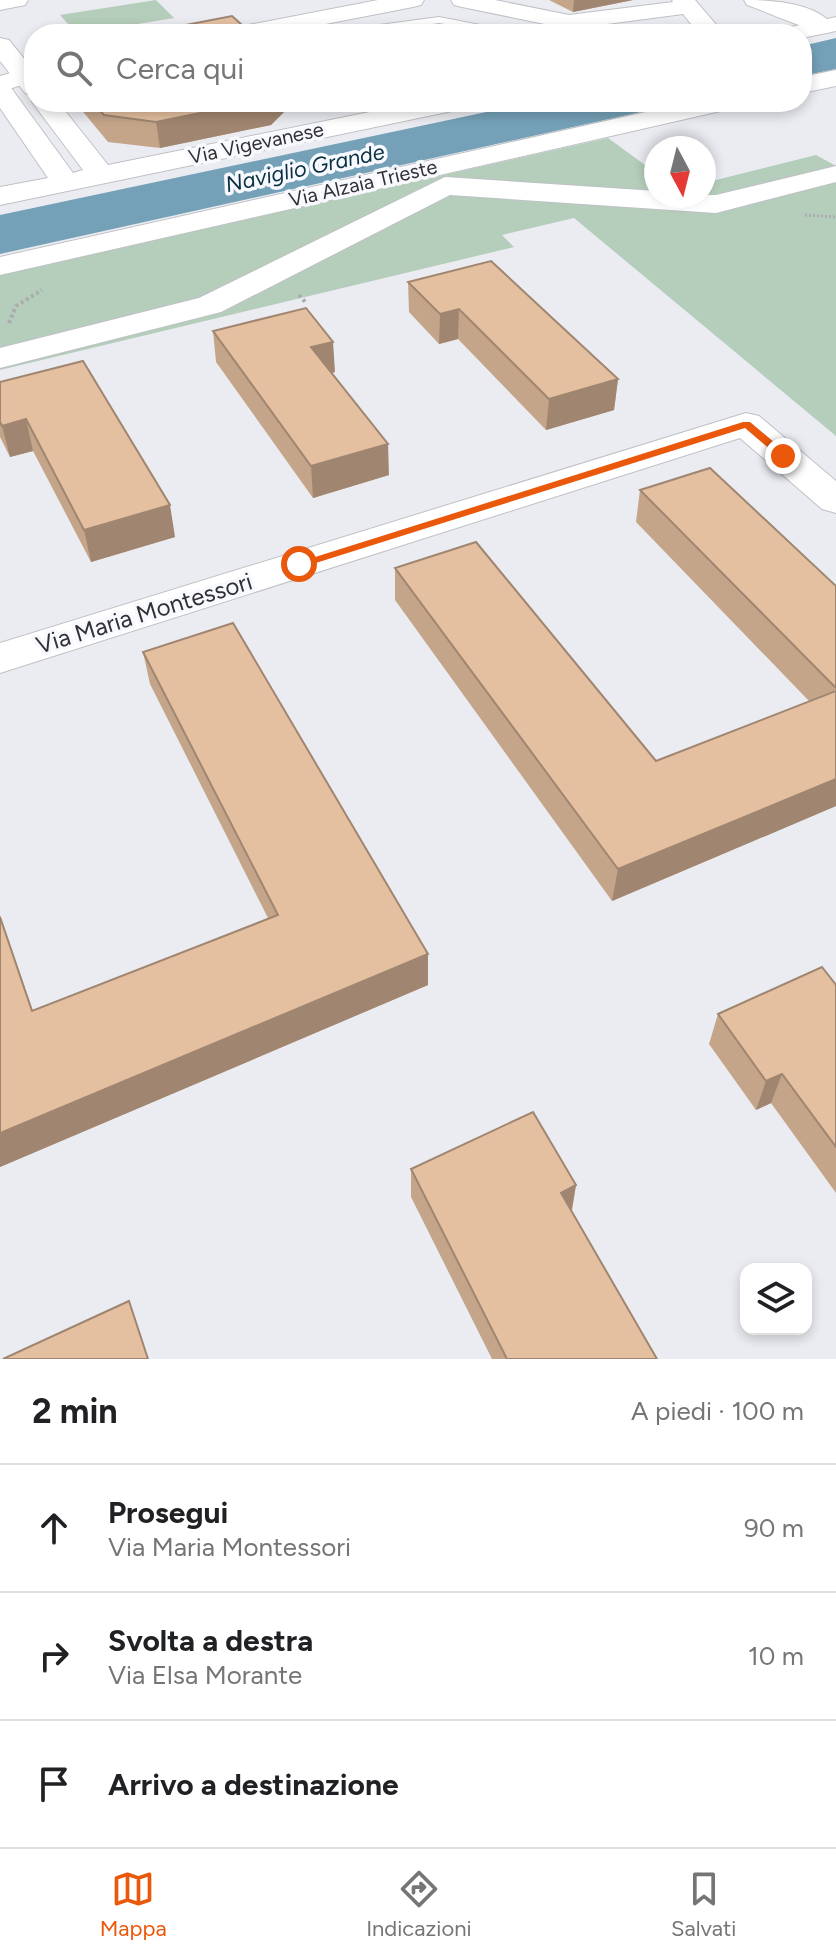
<!DOCTYPE html>
<html lang="it">
<head>
<meta charset="utf-8">
<style>
  body { margin:0; font-family:Figtree,sans-serif; background:#f6f6f6; color:#202124 }
  .controls { position:absolute; right:24px; bottom:24px; display:grid; overflow:hidden; border-radius:16px; box-shadow:0 4px 12px #0003 }
  .controls button { width:72px; height:72px; display:grid; place-items:center; padding:0; border:0; border-bottom:2px solid #e0e0e0; background:#fff; color:#202124; font:40px sans-serif }
  .compass { position:absolute; left:644px; top:136px; width:72px; height:72px; border-radius:50%; background:#fff; box-shadow:0 4px 12px #0003; rotate:173deg }
  .stop { position:absolute; width:24px; height:24px; margin:-18px; border:6px solid #ea580c; border-radius:50%; background:#fff }
  .stop.end { background:#ea580c; border-color:#fff; box-shadow:0 2px 8px #0008 }
  .list { margin:0; padding:0; list-style:none }
  h2 { display:flex; justify-content:space-between; align-items:center; height:104px; margin:0; padding:0 32px; font-size:34px }
  h2 small { font-size:26px; font-weight:400; color:#757577 }
  .list li { display:grid; grid-template-columns:52px 1fr auto; gap:24px; align-items:center; box-sizing:border-box; height:128px; padding:0 32px; border-top:2px solid #e0e0e0 }
  .list b { display:block; font-size:30px; white-space:nowrap }
  .list p { margin:0; font-size:26px; white-space:nowrap; color:#757577 }
  .list em { font-size:26px; font-style:normal; color:#757577 }
  .icon { flex:none; width:44px; height:44px; fill:none; stroke:currentColor; stroke-width:2; stroke-linecap:round; stroke-linejoin:round }
  .map { position:relative; flex:none; width:836px; height:1359px; overflow:hidden }
  .search { position:absolute; background:#fff; box-shadow:0 4px 12px #0003; left:24px; right:24px; top:24px; height:88px; display:flex; align-items:center; gap:20px; box-sizing:border-box; padding:0 28px; border-radius:32px; color:#757577; font-size:30px }
  .sheet { height:488px; background:#fff }
  nav { display:flex; justify-content:space-around; align-items:center; box-sizing:border-box; height:112px; border-top:2px solid #e0e0e0; background:#fff; font-size:22px; color:#757577 }
  nav a { display:grid; justify-items:center; gap:4px }
  nav .on { color:#ea580c }
  .map>svg:first-child { display:block }
  .green { fill:#b5cdbb }
  .water { fill:#75a1b8 }
  .lines { fill:none; stroke-linecap:round; stroke-linejoin:round }
  .lane-casing { stroke:#bfc1c5; stroke-width:2 }
  .street-casing { stroke:#bfc1c5; stroke-width:2 }
  .secondary-casing { stroke:#bfc1c5; stroke-width:2 }
  .path-far1 { stroke:#abacb0; stroke-width:3; stroke-dasharray:2 2; stroke-linecap:butt }
  .path { stroke:#abacb0; stroke-width:4; stroke-dasharray:3 3; stroke-linecap:butt }
  .lane { fill:#fff; fill-rule:evenodd }
  .street { fill:#fff; fill-rule:evenodd }
  .secondary { fill:#fff; fill-rule:evenodd }
  .wall { fill:#c4a58a }
  .shaded-wall { fill:#a08671 }
  .building { fill:#e4c0a1; stroke:#a08671; stroke-width:2 }
  .route { fill:#ea580c }
  .labels { text-anchor:middle; dominant-baseline:central; stroke-width:7; stroke-linejoin:round; paint-order:stroke }
  .far-street-label { font-size:20px; fill:#313133; stroke:#f8f9fe }
  .far-water-label { font-size:22px; font-style:italic; fill:#093142; stroke:#f8f9fe }
  .street-label { font-size:24px; fill:#313133; stroke:#f8f9fe }
</style>
</head>
<body>
<div class="map">
<svg width="836" height="1359" viewBox="0 0 836 1359">
  <rect width="100%" height="100%" fill="#ebecf1"/>
  <g class="green">
    <polygon points="156,0 174,18 77,34 60,15"/>
    <polygon points="608,138 656,173 656,196 704,196 704,183 816,155 836,166 836,436 574,218 502,235 514,247 0,370 0,275"/>
  </g>
  <g class="water">
    <polygon points="836,38 836,69 802,76 802,46"/>
    <polygon points="533,102 686,102 0,254 0,215"/>
  </g>
  <g class="lines">
    <defs>
      <g id="lane">
        <polygon points="439,17 527,34 500,34 439,23 367,34 336,34 342,30"/>
        <polygon points="569,19 575,22 573,24 547,34 530,34"/>
      </g>
      <g id="street">
        <polygon points="0,0 28,0 25,5 0,10"/>
        <polygon points="378,0 424,0 421,5 413,7 274,34 226,34 230,29 238,27"/>
        <polygon points="451,0 495,0 569,15 673,2 672,0 695,0 724,34 699,34 683,14 569,29 462,7 454,5"/>
        <path d="M744 0C772 0 816 2 835 27L831 32C817 35 765 11 747 5Z"/>
        <polygon points="34,66 34,81 0,92 0,76"/>
        <polygon points="836,70 836,86 802,93 802,77"/>
        <polygon points="690,102 738,102 734,107 725,110 0,275 0,257"/>
        <polygon points="836,166 836,182 716,213 450,195 221,312 0,368 0,348 199,298 445,177 656,191 656,196 716,195"/>
        <polygon points="746,413 759,416 836,481 836,513 822,509 740,438 0,673 0,643"/>
      </g>
      <g id="secondary">
        <polygon points="836,17 836,31 802,38 802,34 778,34 782,29"/>
        <polygon points="0,38 9,40 34,71 34,96 25,93 0,61"/>
        <polygon points="0,82 9,85 73,173 83,170 32,102 34,99 34,102 58,102 108,165 419,102 470,102 466,107 457,110 0,205 0,187 48,178 0,108"/>
      </g>
    </defs>
    <use href="#lane" class="lane-casing"/>
    <use href="#street" class="street-casing"/>
    <use href="#secondary" class="secondary-casing"/>
    <polyline class="path-far1" points="805,215 836,217"/>
    <g class="path">
      <polyline points="299,295 307,304"/>
      <polyline points="9,323 16,306 42,290"/>
    </g>
    <use href="#lane" class="lane"/>
    <use href="#street" class="street"/>
    <use href="#secondary" class="secondary"/>
  </g>
  <g class="wall">
    <polygon points="549,0 633,0 573,12"/>
    <polygon points="75,102 294,102 271,125 160,148 108,142"/>
    <polygon points="408,282 618,379 614,410 546,430 458,339 439,344 409,312"/>
    <polygon points="213,331 335,372 331,373 389,475 313,498 216,362"/>
    <polygon points="0,382 175,537 91,562 33,451 10,457 0,437"/>
    <polygon points="640,490 836,586 836,806 612,901 395,600 395,568 656,761 809,701 636,522"/>
    <polygon points="143,652 428,985 0,1167 0,915 33,1011 268,918 150,684"/>
    <polygon points="836,985 836,1193 771,1103 756,1110 709,1044 718,1014"/>
    <polygon points="411,1169 576,1185 572,1211 657,1359 492,1359 411,1197"/>
  </g>
  <g class="shaded-wall">
    <polygon points="574,0 633,0 573,12"/>
    <polygon points="254,102 294,102 271,125 160,148 156,122"/>
    <polygon points="459,309 458,339 439,344 440,314"/>
    <polygon points="333,342 335,372 313,378 311,347"/>
    <polygon points="618,379 614,410 546,430 549,399"/>
    <polygon points="26,419 33,451 10,457 2,426"/>
    <polygon points="388,444 389,475 313,498 311,466"/>
    <polygon points="170,505 175,537 91,562 84,530"/>
    <polygon points="836,779 836,806 612,901 618,869"/>
    <polygon points="428,954 428,985 0,1167 0,1133"/>
    <polygon points="782,1074 771,1103 756,1110 766,1081"/>
    <polygon points="576,1185 571,1213 561,1193"/>
  </g>
  <g class="building">
    <polygon points="232,16 252,34 139,34"/>
    <polygon points="92,102 254,102 156,122 104,115"/>
    <polygon points="491,261 618,379 549,399 459,309 440,314 408,282"/>
    <polygon points="306,308 333,342 311,347 388,444 311,466 213,331"/>
    <polygon points="83,361 170,505 84,530 26,419 2,426 0,422 0,382"/>
    <polygon points="710,468 836,586 836,688 640,490"/>
    <polygon points="476,542 656,761 836,691 836,779 618,869 395,568"/>
    <polygon points="233,623 428,954 0,1133 0,917 32,1011 278,915 143,652"/>
    <polygon points="822,967 836,985 836,1147 782,1074 766,1081 718,1014"/>
    <polygon points="533,1112 576,1185 561,1193 657,1359 507,1359 411,1169"/>
    <polygon points="129,1301 148,1359 3,1359"/>
  </g>
  <polygon class="route" points="743,422 750,422 787,453 787,458 780,458 745,428 303,567 293,564"/>
  <g class="labels">
    <g class="far-street-label">
      <text transform="translate(256 143) rotate(-12)">Via Vigevanese</text>
      <text transform="translate(363 183) rotate(-13)">Via Alzaia Trieste</text>
    </g>
    <g class="far-water-label">
      <text transform="translate(305 168) rotate(-12)">Naviglio Grande</text>
    </g>
    <g class="street-label">
      <text transform="translate(144 613) rotate(-17)">Via Maria Montessori</text>
    </g>
  </g>
</svg>
<div class="controls">
<button><svg class="icon" aria-label="layers" viewBox="0 0 24 24"><path d="M12 4l9 5-9 5-9-5zM3 14l9 5 9-5"/></svg></button>
</div>
<svg class="compass" viewBox="-18 -18 36 36"><path d="M0-13l5 13h-10z" fill="#e53935"/><path d="M0 13l5-13h-10z" fill="#757577"/></svg>
<div class="stop" style="left:299px;top:564px"></div>
<div class="stop end" style="left:783px;top:456px"></div>
<div class="search"><svg class="icon" aria-label="search" viewBox="0 0 24 24"><circle cx="10" cy="10" r="6"/><path d="M15 15l6 6"/></svg>Cerca qui</div>
</div>
<section class="sheet">
<h2>2 min<small>A piedi · 100 m</small></h2>
<ul class="list">
<li><svg class="icon" aria-label="ahead" viewBox="0 0 24 24"><path d="M12 20V5M6 11l6-6 6 6"/></svg><div><b>Prosegui</b><p>Via Maria Montessori</p></div><em>90 m</em></li>
<li><svg class="icon" aria-label="right" viewBox="0 0 24 24"><path d="M7 20v-9h11M14 6l5 5-5 5"/></svg><div><b>Svolta a destra</b><p>Via Elsa Morante</p></div><em>10 m</em></li>
<li><svg class="icon" aria-label="arrive" viewBox="0 0 24 24"><path d="M6 21V4h12l-3 4 3 4H6"/></svg><div><b>Arrivo a destinazione</b></div></li>
</ul>
</section>
<nav>
<a class="on"><svg class="icon" aria-label="map" viewBox="0 0 24 24"><path d="M3 6l6-2 6 2 6-2v14l-6 2-6-2-6 2zM9 4v14M15 6v14"/></svg>Mappa</a>
<a><svg class="icon" aria-label="directions" viewBox="0 0 24 24"><path d="M12 3l9 9-9 9-9-9zM9 14v-3h6M13 9l2 2-2 2"/></svg>Indicazioni</a>
<a><svg class="icon" aria-label="saved" viewBox="0 0 24 24"><path d="M7 4h10v16l-5-4-5 4z"/></svg>Salvati</a>
</nav>
</body>
</html>
